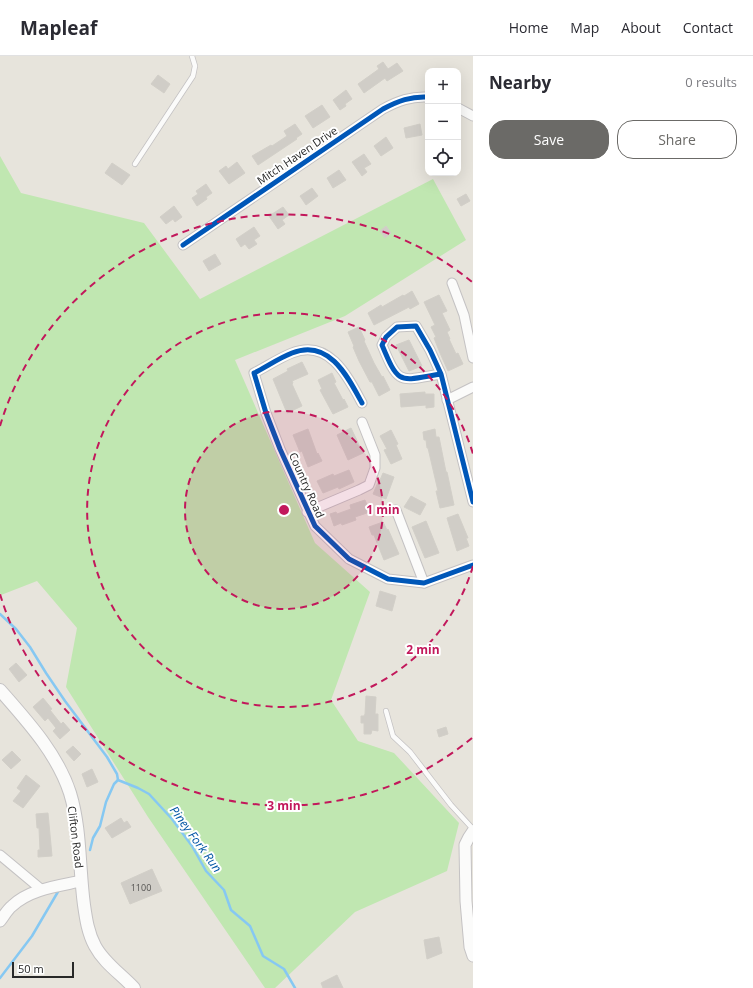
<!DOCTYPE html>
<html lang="en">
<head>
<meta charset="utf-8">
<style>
  body { margin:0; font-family:"Open Sans",sans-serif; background:#f2f2f3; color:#2b2b33 }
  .controls { position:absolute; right:12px; top:12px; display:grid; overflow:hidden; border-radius:8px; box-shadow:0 4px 16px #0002 }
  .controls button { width:36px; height:36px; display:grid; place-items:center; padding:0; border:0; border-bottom:1px solid #e1e1e2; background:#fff; color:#2b2b33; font:20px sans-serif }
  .scale { position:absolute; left:12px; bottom:10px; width:62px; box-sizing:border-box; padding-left:4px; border:2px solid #282828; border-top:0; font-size:11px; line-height:14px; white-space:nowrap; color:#282828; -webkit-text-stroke:3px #fff; paint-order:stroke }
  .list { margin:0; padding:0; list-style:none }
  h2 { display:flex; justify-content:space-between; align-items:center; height:52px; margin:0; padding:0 16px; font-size:17px }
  h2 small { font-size:13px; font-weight:400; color:#7c7c81 }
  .actions { display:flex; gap:8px; padding:12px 16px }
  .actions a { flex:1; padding:9px 0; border:1px solid #6b6a67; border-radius:16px; text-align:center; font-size:14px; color:#6b6a67 }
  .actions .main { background:#6b6a67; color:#fff }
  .icon { flex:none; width:22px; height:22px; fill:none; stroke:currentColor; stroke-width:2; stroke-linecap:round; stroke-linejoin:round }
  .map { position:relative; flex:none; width:473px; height:932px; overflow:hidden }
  header { display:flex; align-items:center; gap:24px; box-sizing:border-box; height:56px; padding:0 20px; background:#fff; border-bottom:1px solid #e1e1e2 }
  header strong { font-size:19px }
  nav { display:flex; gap:22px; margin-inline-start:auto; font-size:14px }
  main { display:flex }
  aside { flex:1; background:#fff }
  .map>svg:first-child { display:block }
  .green { fill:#c0e7b1 }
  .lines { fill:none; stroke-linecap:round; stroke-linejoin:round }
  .stream { stroke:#86c8f2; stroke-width:2.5 }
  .building { fill:#d0cdc7; stroke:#d2cfc8 }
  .service-casing { stroke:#c4c2c3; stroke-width:6 }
  .minor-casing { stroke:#c4c2c3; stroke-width:11 }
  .tertiary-casing { stroke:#c4c2c3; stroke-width:13 }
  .secondary-casing { stroke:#c4c2c3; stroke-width:14 }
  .service { stroke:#fbfbfa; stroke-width:4.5 }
  .minor { stroke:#fbfbfa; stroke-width:9 }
  .tertiary { stroke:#fbfbfa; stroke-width:11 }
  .secondary { stroke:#fbfbfa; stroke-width:12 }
  .cycleway-casing { stroke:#fff; stroke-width:8 }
  .cycleway { stroke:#0057b8; stroke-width:5 }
  .ring { fill:none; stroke:#c2185b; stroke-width:2; stroke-dasharray:7 5 }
  .labels { text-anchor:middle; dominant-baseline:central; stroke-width:4; stroke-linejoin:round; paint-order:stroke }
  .number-label { font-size:9px; fill:#535250 }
  .street-label { font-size:11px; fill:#282828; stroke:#fff }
  .water-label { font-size:12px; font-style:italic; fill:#0055a4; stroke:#fff }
  .centre { fill:#c2185b; stroke:#fff; stroke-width:2 }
  .ring-label { font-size:12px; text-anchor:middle; font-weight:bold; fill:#c2185b; stroke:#fff; stroke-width:4; stroke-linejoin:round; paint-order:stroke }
</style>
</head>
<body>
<header>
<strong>Mapleaf</strong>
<nav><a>Home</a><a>Map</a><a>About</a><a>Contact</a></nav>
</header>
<main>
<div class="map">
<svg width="473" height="932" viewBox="0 0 473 932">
  <rect width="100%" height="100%" fill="#e7e4dc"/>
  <polygon class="green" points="0,100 21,137 144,167 200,243 433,123 466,184 345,260 235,304 315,487 370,536 331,644 358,685 394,697 459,767 447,815 355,856 275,932 265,932 148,761 66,631 77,572 37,525 1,539 0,537"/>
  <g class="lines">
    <g class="stream">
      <polyline points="0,558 16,573 30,591 46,617 65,645 107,701 117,718 118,724 138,732 149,738 172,763 192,790 206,815 224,834 231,854 250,870 263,900 284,913 295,932"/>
      <polyline points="90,794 93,782 100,770 106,746 114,728 118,724"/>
      <polyline points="0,922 32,880 59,834"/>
    </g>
  </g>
  <g class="building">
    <polygon points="383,6 388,13 397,7 403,15 387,25 385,22 364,37 358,28 379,13 377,10"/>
    <polygon points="158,19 170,28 164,37 151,28"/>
    <polygon points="346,34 352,43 345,48 346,50 340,54 333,44"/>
    <polygon points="322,49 330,61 313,72 305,60"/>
    <polygon points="295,68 302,78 296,82 297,83 258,109 252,100 271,89 272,90 287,80 284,75"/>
    <polygon points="420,68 422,79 406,82 404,72"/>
    <polygon points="386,81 393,92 381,100 374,90"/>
    <polygon points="364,98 371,108 364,112 367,116 362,120 352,106"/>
    <polygon points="237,106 245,117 229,128 219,115 226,110 228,113"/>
    <polygon points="112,107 130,119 122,129 105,117"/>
    <polygon points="339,114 346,124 333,132 327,122"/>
    <polygon points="206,128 212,137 206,141 207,143 197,150 192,142 198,138 196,135"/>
    <polygon points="312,132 318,140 306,149 300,140"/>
    <polygon points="466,138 470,145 461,150 457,143"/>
    <polygon points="174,150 182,161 175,166 173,163 166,168 160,161"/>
    <polygon points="283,151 289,159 282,164 285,168 278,173 269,160"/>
    <polygon points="386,170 391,177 385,182 380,175"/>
    <polygon points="254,171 260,180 254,184 257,188 249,193 245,188 241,191 236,183"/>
    <polygon points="215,198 221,208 209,215 203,205"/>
    <polygon points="412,235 419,248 410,253 409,251 374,269 368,257 381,249 382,251 403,239 404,240"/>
    <polygon points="439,239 447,255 442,257 450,274 447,276 450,283 449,283 456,298 458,297 463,308 448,315 440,297 434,282 436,281 431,271 435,269 424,246"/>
    <polygon points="359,271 365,284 364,285 374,307 382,321 383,320 390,334 379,340 372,326 370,326 359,305 353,291 354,290 348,276"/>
    <polygon points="409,284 422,310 409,315 396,289"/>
    <polygon points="302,306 308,318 292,325 293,327 292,328 302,350 287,357 273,323 288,315 287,313"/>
    <polygon points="332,317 336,326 334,327 343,344 344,343 348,351 333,358 320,334 322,333 318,324"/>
    <polygon points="425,336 425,338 434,338 434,351 426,352 426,349 401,351 400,338"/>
    <polygon points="351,372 363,397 348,404 337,379"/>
    <polygon points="308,373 317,398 318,397 322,405 308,411 302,395 300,396 293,379"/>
    <polygon points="435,373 436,381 439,381 446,416 447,416 454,449 440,452 436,435 438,435 428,392 427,392 426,384 424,384 423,376"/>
    <polygon points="391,374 398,388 396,389 402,403 391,408 384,394 387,393 380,380"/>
    <polygon points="349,414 354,426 339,433 338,431 323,437 317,425 333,418 334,420"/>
    <polygon points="383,417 394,421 386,443 373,438 379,424 380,424"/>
    <polygon points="411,440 426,448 420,459 404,451"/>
    <polygon points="365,444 370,456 355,461 356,464 342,469 341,467 334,470 330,458 336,456 337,458 351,453 350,449"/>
    <polygon points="458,458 468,482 466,482 469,490 457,495 447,462"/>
    <polygon points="426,465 439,497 425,502 412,471"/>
    <polygon points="383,466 387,474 388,473 399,498 384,504 374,479 372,479 369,471"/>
    <polygon points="380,535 396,540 392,555 376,550"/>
    <polygon points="16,607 27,619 19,626 9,613"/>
    <polygon points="366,640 376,641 375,658 378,658 378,675 372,674 371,678 364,678 364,667 361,667 361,660 364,660 365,658"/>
    <polygon points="43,642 52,653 50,654 61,668 63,666 70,674 60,683 53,675 56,672 48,662 45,665 33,651"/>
    <polygon points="446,671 448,678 439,681 437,674"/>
    <polygon points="73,690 81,698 74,705 66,696"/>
    <polygon points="12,695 21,704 11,713 2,704"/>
    <polygon points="92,713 98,726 87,731 82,718"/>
    <polygon points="26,719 40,730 23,752 13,745 21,735 17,732"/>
    <polygon points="48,757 52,800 38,801 38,794 40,794 39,772 37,772 36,758"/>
    <polygon points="121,762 124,767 127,765 131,771 112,782 105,772"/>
    <polygon points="152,813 162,835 130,848 121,827"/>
    <polygon points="439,881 442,897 427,903 424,884"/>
    <polygon points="337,919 343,932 323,932 321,927"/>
  </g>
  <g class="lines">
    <defs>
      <g id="service">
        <polyline points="135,108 193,20 195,10 192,0"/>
        <polyline points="386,655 393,680 410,696 451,749 473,773"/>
      </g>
      <g id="minor">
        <polyline points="458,52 473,60"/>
        <path d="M183 189 383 53C398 45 411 40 428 41"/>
        <polyline points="452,227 464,259 473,302"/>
        <path d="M441 318C399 325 399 330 382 289L386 281 397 271 416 270 430 294 441 318 473 446"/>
        <polyline points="447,344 473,331"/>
        <path d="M362 347C348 321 329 282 292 297 279 302 266 311 254 317L266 357 280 393 315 470 349 503 388 523 424 527 473 509"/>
        <polyline points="396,454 424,527"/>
        <polyline points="307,456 359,434 369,429 375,412 375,399 362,366"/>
        <polyline points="0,799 42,834"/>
      </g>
      <g id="tertiary">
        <polyline points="473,775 469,781 465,789 466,845 470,891 473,900"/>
        <path d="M0 865C4 860 7 854 12 850 30 833 58 830 81 825"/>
      </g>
      <path id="secondary" d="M0 634C27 665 57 697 70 737 81 773 79 812 84 849 86 863 88 877 95 890 104 907 121 918 134 932"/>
    </defs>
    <use href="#service" class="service-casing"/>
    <use href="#minor" class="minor-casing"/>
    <use href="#tertiary" class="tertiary-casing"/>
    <use href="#secondary" class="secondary-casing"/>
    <use href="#service" class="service"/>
    <use href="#minor" class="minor"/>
    <use href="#tertiary" class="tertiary"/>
    <use href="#secondary" class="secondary"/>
    <defs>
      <g id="cycleway">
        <path d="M183 189 383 53C398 45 411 40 428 41"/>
        <path d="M441 318C399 325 399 330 382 289L386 281 397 271 416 270 430 294 441 318 473 446"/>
        <path d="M362 347C348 321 329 282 292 297 279 302 266 311 254 317L266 357 280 393 315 470 349 503 388 523 424 527 473 509"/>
      </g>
    </defs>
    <use href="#cycleway" class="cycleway-casing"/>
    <use href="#cycleway" class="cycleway"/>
  </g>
  <circle cx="284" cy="454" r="99" fill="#c2185b" fill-opacity=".12"/>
  <g class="ring">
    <circle cx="284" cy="454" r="99"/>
    <path d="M473 510A197 197 0 1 1 473 398"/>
    <path d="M472 682A296 296 0 0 1 0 538M0 370A296 296 0 0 1 472 226"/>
  </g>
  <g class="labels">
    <g class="number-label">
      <text x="141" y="831">1100</text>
    </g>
    <g class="street-label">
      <text transform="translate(297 99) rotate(-34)">Mitch Haven Drive</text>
      <text transform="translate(307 429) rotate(66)">Country Road</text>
      <text transform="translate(76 781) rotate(83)">Clifton Road</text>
    </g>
    <g class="water-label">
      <text transform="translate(196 783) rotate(54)">Piney Fork Run</text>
    </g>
  </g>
  <circle cx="284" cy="454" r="6" class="centre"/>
  <g class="ring-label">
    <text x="383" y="458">1 min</text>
    <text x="423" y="598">2 min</text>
    <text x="284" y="754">3 min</text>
  </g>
</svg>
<div class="controls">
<button>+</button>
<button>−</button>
<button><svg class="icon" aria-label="locate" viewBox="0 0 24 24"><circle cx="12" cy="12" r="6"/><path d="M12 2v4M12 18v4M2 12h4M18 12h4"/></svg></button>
</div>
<div class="scale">50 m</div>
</div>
<aside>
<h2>Nearby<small>0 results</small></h2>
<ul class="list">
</ul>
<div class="actions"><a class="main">Save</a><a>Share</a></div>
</aside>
</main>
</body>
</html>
